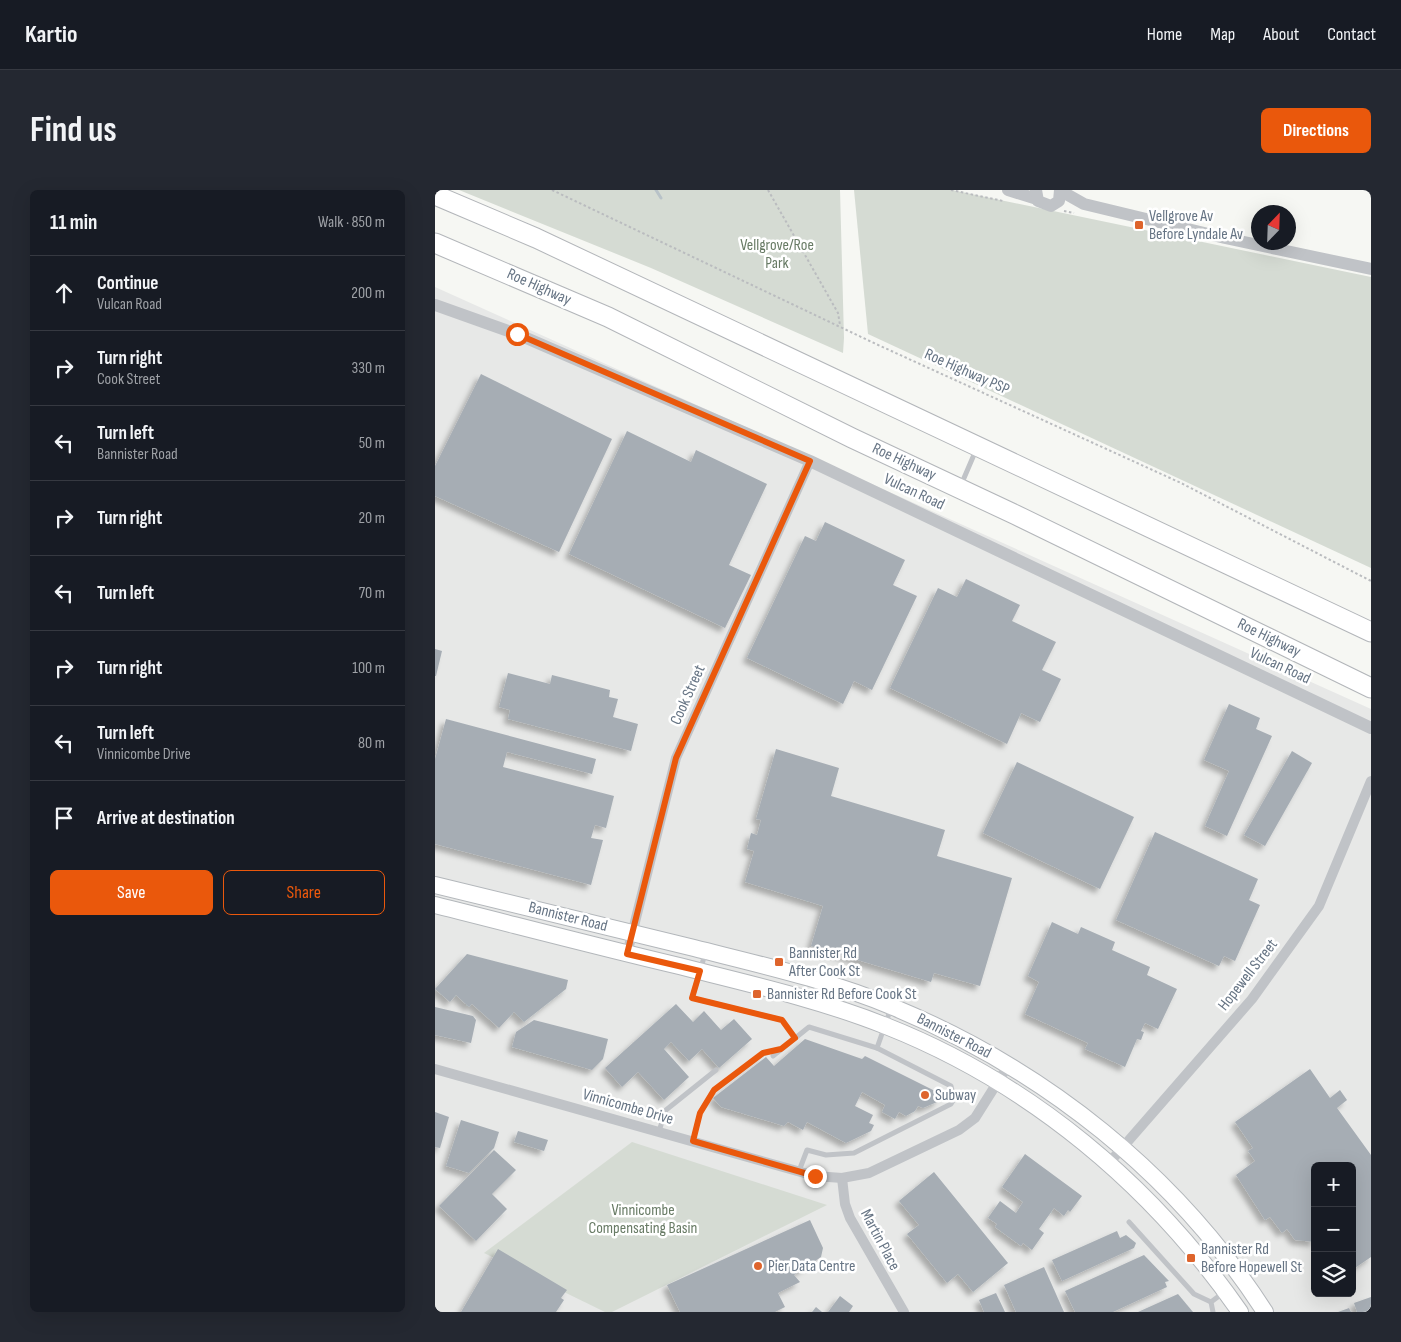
<!DOCTYPE html>
<html lang="en">
<head>
<meta charset="utf-8">
<style>
  body { margin:0; font-family:"Sofia Sans Condensed",sans-serif; background:#242831; color:#f1f3f6 }
  .controls { position:absolute; right:15px; bottom:15px; display:grid; overflow:hidden; border-radius:8px; box-shadow:0 5px 20px #0002 }
  .controls button { width:45px; height:45px; display:grid; place-items:center; padding:0; border:0; border-bottom:1px solid #363941; background:#171b24; color:#f1f3f6; font:25px sans-serif }
  .compass { position:absolute; left:816px; top:15px; width:45px; height:45px; border-radius:50%; background:#171b24; box-shadow:0 5px 20px #0002; rotate:23deg }
  .stop { position:absolute; width:15px; height:15px; margin:-11px; border:4px solid #ea580c; border-radius:50%; background:#fff }
  .stop.end { background:#ea580c; border-color:#fff; box-shadow:0 1px 5px #0008 }
  .list { margin:0; padding:0; list-style:none }
  h2 { display:flex; justify-content:space-between; align-items:center; height:65px; margin:0; padding:0 20px; font-size:21px }
  h2 small { font-size:16px; font-weight:400; color:#9ea1a6 }
  .list li { display:grid; grid-template-columns:32px 1fr auto; gap:15px; align-items:center; box-sizing:border-box; height:75px; padding:0 20px; border-top:1px solid #363941 }
  .list b { display:block; font-size:19px; white-space:nowrap }
  .list p { margin:0; font-size:16px; white-space:nowrap; color:#9ea1a6 }
  .list em { font-size:16px; font-style:normal; color:#9ea1a6 }
  .actions { display:flex; gap:10px; padding:15px 20px }
  .actions a { flex:1; padding:11px 0; border:1px solid #ea580c; border-radius:8px; text-align:center; font-size:18px; color:#ea580c }
  .actions .main { background:#ea580c; color:#fff }
  .icon { flex:none; width:28px; height:28px; fill:none; stroke:currentColor; stroke-width:2; stroke-linecap:round; stroke-linejoin:round }
  .map { position:relative; flex:none; width:936px; height:1122px; overflow:hidden; border-radius:8px }
  header { display:flex; align-items:center; gap:30px; box-sizing:border-box; height:70px; padding:0 25px; background:#171b24; border-bottom:1px solid #363941 }
  header strong { font-size:24px }
  nav { display:flex; gap:28px; margin-inline-start:auto; font-size:18px }
  .intro { display:flex; align-items:center; justify-content:space-between; box-sizing:border-box; height:120px; padding:0 30px }
  h1 { margin:0; font-size:35px }
  .button { padding:12px 22px; border-radius:8px; background:#ea580c; color:#fff; font-size:18px; font-weight:700 }
  main { display:flex; gap:30px; padding:0 30px }
  aside { flex:1; background:#171b24; border-radius:8px; box-shadow:0 5px 20px #0002 }
  .map>svg:first-child { display:block }
  .built { fill:#e7e8e7; fill-rule:evenodd }
  .green { fill:#d5dbd3 }
  .lines { fill:none; stroke-linecap:round; stroke-linejoin:round }
  .stream { stroke:#b8c2c8; stroke-width:3 }
  .building { fill:#a6adb4; filter:url(#shadow) }
  .primary-casing { stroke:#b3b7bb; stroke-width:18 }
  .motorway-casing { stroke:#b3b6ba; stroke-width:21 }
  .path { stroke:#babcbf; stroke-width:2; stroke-dasharray:2.5 2.5; stroke-linecap:butt }
  .service { stroke:#c0c3c7; stroke-width:5 }
  .minor { stroke:#c0c3c7; stroke-width:10 }
  .tertiary { stroke:#c0c3c7; stroke-width:12 }
  .primary { stroke:#fff; stroke-width:16 }
  .motorway { stroke:#fff; stroke-width:19 }
  .route { stroke:#ea580c; stroke-width:6 }
  .poi-dot { fill:#de642c; stroke:#fff; stroke-width:2 }
  .labels { text-anchor:middle; dominant-baseline:central; stroke-width:5; stroke-linejoin:round; paint-order:stroke }
  .poi-label { font-size:16px; fill:#667484; stroke:#fff; text-anchor:start }
  .park-label { font-size:16px; fill:#687b65; stroke:#fff }
  .street-label { font-size:16px; fill:#667484; stroke:#fff }
</style>
</head>
<body>
<header>
<strong>Kartio</strong>
<nav><a>Home</a><a>Map</a><a>About</a><a>Contact</a></nav>
</header>
<div class="intro"><h1>Find us</h1><a class="button">Directions</a></div>
<main>
<aside>
<h2>11 min<small>Walk · 850 m</small></h2>
<ul class="list">
<li><svg class="icon" aria-label="ahead" viewBox="0 0 24 24"><path d="M12 20V5M6 11l6-6 6 6"/></svg><div><b>Continue</b><p>Vulcan Road</p></div><em>200 m</em></li>
<li><svg class="icon" aria-label="right" viewBox="0 0 24 24"><path d="M7 20v-9h11M14 6l5 5-5 5"/></svg><div><b>Turn right</b><p>Cook Street</p></div><em>330 m</em></li>
<li><svg class="icon" aria-label="left" viewBox="0 0 24 24"><path d="M17 20v-9H6M10 6l-5 5 5 5"/></svg><div><b>Turn left</b><p>Bannister Road</p></div><em>50 m</em></li>
<li><svg class="icon" aria-label="right" viewBox="0 0 24 24"><path d="M7 20v-9h11M14 6l5 5-5 5"/></svg><div><b>Turn right</b></div><em>20 m</em></li>
<li><svg class="icon" aria-label="left" viewBox="0 0 24 24"><path d="M17 20v-9H6M10 6l-5 5 5 5"/></svg><div><b>Turn left</b></div><em>70 m</em></li>
<li><svg class="icon" aria-label="right" viewBox="0 0 24 24"><path d="M7 20v-9h11M14 6l5 5-5 5"/></svg><div><b>Turn right</b></div><em>100 m</em></li>
<li><svg class="icon" aria-label="left" viewBox="0 0 24 24"><path d="M17 20v-9H6M10 6l-5 5 5 5"/></svg><div><b>Turn left</b><p>Vinnicombe Drive</p></div><em>80 m</em></li>
<li><svg class="icon" aria-label="arrive" viewBox="0 0 24 24"><path d="M6 21V4h12l-3 4 3 4H6"/></svg><div><b>Arrive at destination</b></div></li>
</ul>
<div class="actions"><a class="main">Save</a><a>Share</a></div>
</aside>
<div class="map">
<svg width="936" height="1122" viewBox="0 0 936 1122">
  <defs>
    <filter id="shadow"><feDropShadow dx="-4.5" dy="4.5" stdDeviation="2.5" flood-color="#0004"/></filter>
  </defs>
  <rect width="100%" height="100%" fill="#f6f7f3"/>
  <path class="built" d="M0 97 936 519V1122H0ZM880 976H917V1103H880Z"/>
  <g class="green">
    <polygon points="24,0 405,0 409,148 408,163 216,78"/>
    <polygon points="419,0 517,0 936,87 936,378 433,144"/>
    <polygon points="197,952 392,1015 177,1122 170,1122 49,1063"/>
  </g>
  <g class="lines">
    <polyline class="stream" points="221,0 226,8"/>
  </g>
  <g class="building">
    <polygon points="46,184 177,249 124,362 0,306 0,276"/>
    <polygon points="192,241 256,272 261,260 332,294 294,375 316,385 290,438 134,364"/>
    <polygon points="390,332 470,370 458,395 482,406 437,500 419,491 408,514 312,468 370,346 381,351"/>
    <polygon points="531,389 585,415 577,431 621,452 607,480 626,489 605,532 586,523 572,554 455,498 503,398 522,407"/>
    <polygon points="0,459 7,461 1,486 0,486"/>
    <polygon points="73,483 115,494 117,485 175,500 174,507 183,509 178,527 203,534 196,561 73,529 75,520 64,517"/>
    <polygon points="794,514 825,528 821,539 837,546 792,646 770,636 794,581 769,570"/>
    <polygon points="11,529 161,569 157,584 72,562 68,577 179,606 171,638 160,635 156,648 168,650 156,695 0,654 0,569"/>
    <polygon points="341,559 404,578 396,606 510,640 502,666 577,688 545,796 499,783 496,792 376,756 388,716 310,692 319,661 312,659 316,643 322,645 326,630 321,629"/>
    <polygon points="857,561 877,573 830,656 809,645"/>
    <polygon points="582,572 699,627 665,699 548,643"/>
    <polygon points="720,642 823,689 814,710 825,715 800,771 789,766 784,776 681,730"/>
    <polygon points="617,732 643,744 646,737 680,752 677,760 715,777 712,785 742,799 723,839 710,833 706,841 709,842 706,850 702,849 690,877 650,859 653,853 590,824 604,792 593,786"/>
    <polygon points="32,764 133,790 131,799 89,832 79,822 64,838 37,814 34,817 21,805 15,812 0,799"/>
    <polygon points="241,814 258,832 269,821 286,840 299,829 317,849 284,878 267,859 254,871 236,852 229,859 254,887 229,910 203,882 187,897 170,878"/>
    <polygon points="0,817 38,826 41,830 36,853 0,845"/>
    <polygon points="99,830 173,849 168,869 157,880 77,857 81,842"/>
    <polygon points="370,849 427,869 430,866 506,904 502,912 488,918 483,916 480,921 471,926 464,922 460,929 447,922 450,915 427,902 420,916 438,925 434,933 439,935 436,941 411,953 372,932 368,940 353,932 349,936 286,917 278,908 331,867 339,876"/>
    <polygon points="875,879 895,908 905,900 912,910 902,918 936,965 936,1067 917,1080 917,976 880,976 880,1052 860,1050 852,1039 847,1043 835,1027 830,1030 801,985 820,971 813,961 818,958 800,932"/>
    <polygon points="0,922 14,927 5,958 0,957"/>
    <polygon points="26,930 64,942 59,958 34,983 11,976"/>
    <polygon points="83,941 113,950 109,961 79,952"/>
    <polygon points="59,960 81,980 57,1004 72,1019 41,1051 4,1016"/>
    <polygon points="590,964 647,1006 635,1022 633,1020 629,1026 619,1018 604,1039 609,1043 597,1060 588,1053 586,1056 560,1037 562,1034 553,1028 565,1011 581,1023 588,1012 567,997"/>
    <polygon points="499,982 573,1073 538,1102 523,1084 512,1093 472,1044 484,1035 464,1011"/>
    <polygon points="375,1030 388,1058 386,1067 359,1085 365,1092 343,1103 350,1117 340,1122 245,1122 232,1095"/>
    <polygon points="682,1041 685,1048 691,1045 701,1053 699,1058 627,1091 617,1070"/>
    <polygon points="63,1059 132,1100 126,1108 129,1110 121,1122 26,1122"/>
    <polygon points="709,1065 734,1091 730,1092 732,1097 678,1122 640,1122 630,1101"/>
    <polygon points="609,1077 629,1122 581,1122 569,1095"/>
    <polygon points="561,1103 570,1122 549,1122 544,1110"/>
    <polygon points="743,1104 758,1122 703,1122"/>
    <polygon points="405,1106 418,1116 414,1122 393,1122"/>
    <polygon points="936,1107 936,1122 922,1122 919,1113"/>
    <polygon points="381,1117 387,1122 377,1122"/>
    <polygon points="914,1118 916,1122 903,1122"/>
  </g>
  <g class="lines">
    <defs>
      <g id="primary">
        <path d="M0 695C86 716 172 737 259 758 326 775 394 790 458 817 610 880 741 984 830 1122"/>
        <path d="M0 715C80 735 160 756 240 775 311 793 383 809 451 836 595 893 717 995 805 1122"/>
      </g>
      <g id="motorway">
        <polyline points="0,5 101,48 936,442"/>
        <polyline points="0,53 173,127 417,248 581,325 936,498"/>
      </g>
    </defs>
    <use href="#primary" class="primary-casing"/>
    <use href="#motorway" class="motorway-casing"/>
    <g class="path">
      <polyline points="117,0 441,154 746,293 936,391"/>
      <polyline points="333,0 403,123 405,135"/>
      <polyline points="516,0 568,11"/>
      <polyline points="629,21 639,23"/>
    </g>
    <g class="service">
      <polyline points="526,295 541,260"/>
      <polyline points="270,764 257,808 347,830 360,848"/>
      <polyline points="338,866 374,837 442,858"/>
      <polyline points="224,941 231,920 281,880"/>
      <polyline points="258,951 265,923 279,900 329,863 346,859"/>
      <polyline points="364,981 372,960 391,965 419,963 516,914 519,909 516,896 442,858 456,818"/>
      <polyline points="694,1032 759,1104 776,1112"/>
      <polyline points="778,1122 776,1112 788,1103"/>
    </g>
    <g class="minor">
      <polyline points="192,764 241,568 375,271"/>
      <polyline points="0,879 380,986 407,988 434,983 524,940 540,928 574,874"/>
      <polyline points="674,973 817,809 884,716 936,591"/>
      <polyline points="407,988 410,1014 415,1028 469,1122"/>
    </g>
    <g class="tertiary">
      <polyline points="573,0 602,9"/>
      <polyline points="601,0 603,11 616,16 624,11 625,0"/>
      <polyline points="626,1 649,14 790,48 936,79"/>
      <polyline points="0,115 82,144 375,271 936,538"/>
    </g>
    <use href="#primary" class="primary"/>
    <use href="#motorway" class="motorway"/>
  </g>
  <g class="lines">
    <polyline class="route" points="82,144 375,271 241,568 192,764 265,781 257,808 347,830 360,848 346,859 328,863 279,900 265,923 258,951 380,986"/>
  </g>
  <g class="poi-dot">
    <rect x="699" y="30" width="10" height="10" rx="2.5"/>
    <rect x="339" y="767" width="10" height="10" rx="2.5"/>
    <rect x="317" y="799" width="10" height="10" rx="2.5"/>
    <circle cx="490" cy="905" r="5"/>
    <rect x="751" y="1063" width="10" height="10" rx="2.5"/>
    <circle cx="323" cy="1076" r="5"/>
  </g>
  <g class="labels">
    <g class="poi-label">
      <text x="714" y="26">Vellgrove Av<tspan x="714" dy="18">Before Lyndale Av</tspan></text>
      <text x="354" y="763">Bannister Rd<tspan x="354" dy="18">After Cook St</tspan></text>
      <text x="332" y="804">Bannister Rd Before Cook St</text>
      <text x="500" y="905">Subway</text>
      <text x="766" y="1059">Bannister Rd<tspan x="766" dy="18">Before Hopewell St</tspan></text>
      <text x="333" y="1076">Pier Data Centre</text>
    </g>
    <g class="park-label">
      <text x="342" y="55">Vellgrove/Roe<tspan x="342" dy="18">Park</tspan></text>
      <text x="208" y="1020">Vinnicombe<tspan x="208" dy="18">Compensating Basin</tspan></text>
    </g>
    <g class="street-label">
      <text transform="translate(104 97) rotate(24)">Roe Highway</text>
      <text transform="translate(532 182) rotate(24)">Roe Highway PSP</text>
      <text transform="translate(469 272) rotate(25)">Roe Highway</text>
      <text transform="translate(479 302) rotate(25)">Vulcan Road</text>
      <text transform="translate(834 448) rotate(26)">Roe Highway</text>
      <text transform="translate(845 476) rotate(25)">Vulcan Road</text>
      <text transform="translate(253 505) rotate(-66)">Cook Street</text>
      <text transform="translate(133 727) rotate(14)">Bannister Road</text>
      <text transform="translate(813 785) rotate(-52)">Hopewell Street</text>
      <text transform="translate(519 846) rotate(27)">Bannister Road</text>
      <text transform="translate(193 917) rotate(16)">Vinnicombe Drive</text>
      <text transform="translate(445 1050) rotate(62)">Martin Place</text>
    </g>
  </g>
</svg>
<div class="controls">
<button>+</button>
<button>−</button>
<button><svg class="icon" aria-label="layers" viewBox="0 0 24 24"><path d="M12 4l9 5-9 5-9-5zM3 14l9 5 9-5"/></svg></button>
</div>
<svg class="compass" viewBox="-18 -18 36 36"><path d="M0-13l5 13h-10z" fill="#e53935"/><path d="M0 13l5-13h-10z" fill="#9ea1a6"/></svg>
<div class="stop" style="left:82px;top:144px"></div>
<div class="stop end" style="left:380px;top:986px"></div>
</div>
</main>
</body>
</html>
